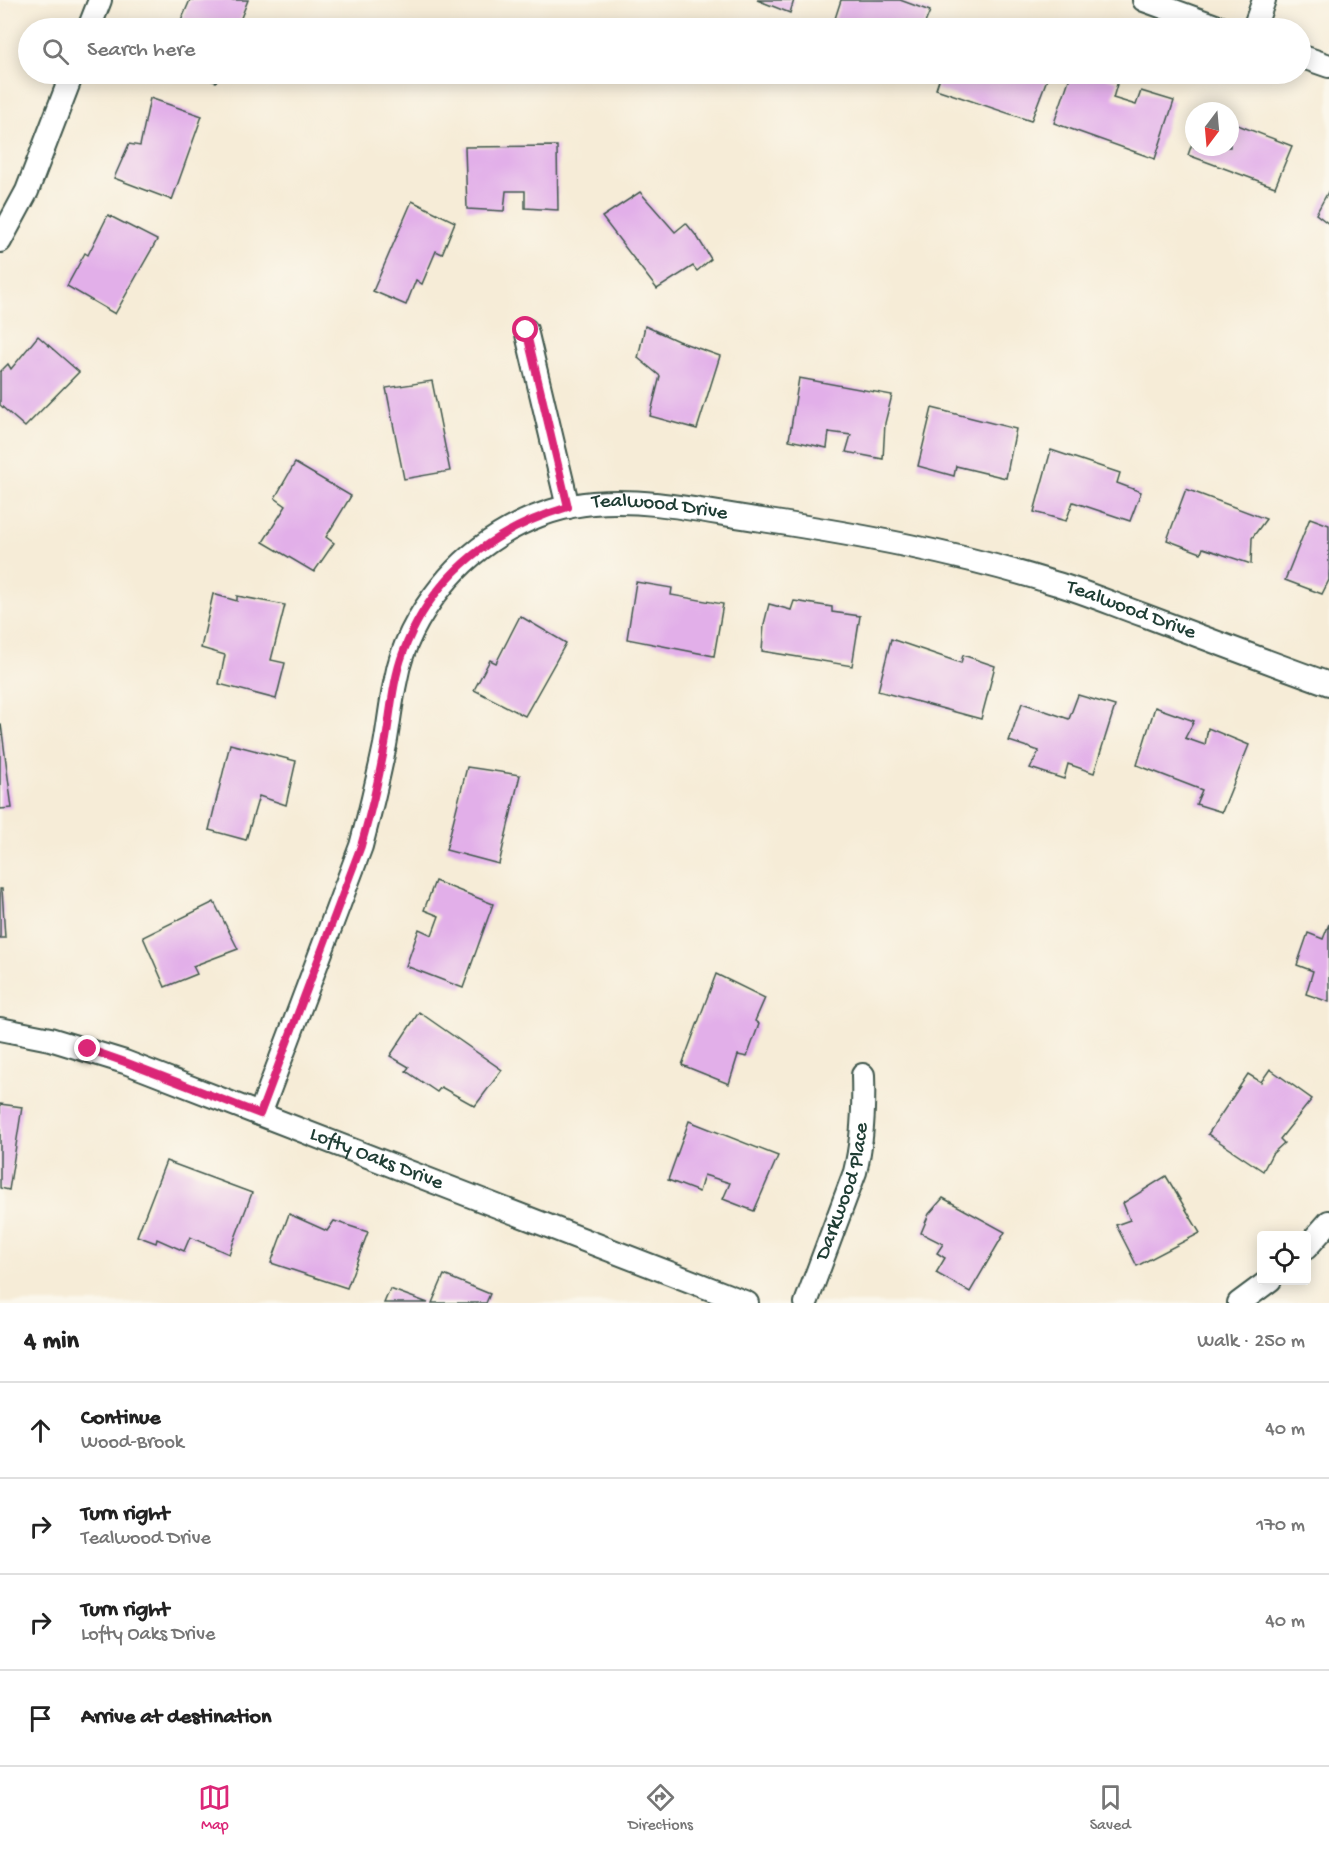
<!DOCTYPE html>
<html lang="en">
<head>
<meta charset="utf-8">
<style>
  body { margin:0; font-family:"Gochi Hand",sans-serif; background:#f2f2f2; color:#222 }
  .controls { position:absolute; right:18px; bottom:18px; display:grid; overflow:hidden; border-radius:6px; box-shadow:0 3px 15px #0003 }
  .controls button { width:54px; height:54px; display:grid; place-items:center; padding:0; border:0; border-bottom:2px solid #e0e0e0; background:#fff; color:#222; font:30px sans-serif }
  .compass { position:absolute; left:1185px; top:102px; width:54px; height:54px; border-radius:50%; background:#fff; box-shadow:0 3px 15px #0003; rotate:196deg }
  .stop { position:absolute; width:18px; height:18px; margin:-14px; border:4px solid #db2777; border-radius:50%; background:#fff }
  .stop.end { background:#db2777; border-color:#fff; box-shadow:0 2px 6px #0008 }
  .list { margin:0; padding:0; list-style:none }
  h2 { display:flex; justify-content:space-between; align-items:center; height:78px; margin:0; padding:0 24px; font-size:26px }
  h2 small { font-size:20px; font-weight:400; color:#767676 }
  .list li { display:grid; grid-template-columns:39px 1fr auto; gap:18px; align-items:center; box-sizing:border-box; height:96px; padding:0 24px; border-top:2px solid #e0e0e0 }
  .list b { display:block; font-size:22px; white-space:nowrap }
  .list p { margin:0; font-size:20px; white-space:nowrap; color:#767676 }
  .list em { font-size:20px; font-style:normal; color:#767676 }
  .icon { flex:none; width:33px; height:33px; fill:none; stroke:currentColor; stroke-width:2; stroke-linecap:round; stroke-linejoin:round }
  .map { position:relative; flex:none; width:1329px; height:1303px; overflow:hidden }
  .search { position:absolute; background:#fff; box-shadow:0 3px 15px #0003; left:18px; right:18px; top:18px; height:66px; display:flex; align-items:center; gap:15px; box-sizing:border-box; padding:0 21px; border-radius:33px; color:#767676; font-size:22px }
  .sheet { height:462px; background:#fff }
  nav { display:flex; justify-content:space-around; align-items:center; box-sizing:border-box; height:84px; border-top:2px solid #e0e0e0; background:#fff; font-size:16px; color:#767676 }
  nav a { display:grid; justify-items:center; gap:3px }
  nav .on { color:#db2777 }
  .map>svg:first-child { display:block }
  .building { fill:#e2afe9 }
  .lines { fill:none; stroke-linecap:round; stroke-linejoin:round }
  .street-casing { stroke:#3f574c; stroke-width:26 }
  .street { stroke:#fff; stroke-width:22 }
  .route { stroke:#db2777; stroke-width:8 }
  .labels { text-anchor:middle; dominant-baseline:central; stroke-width:4.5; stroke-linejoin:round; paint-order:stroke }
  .street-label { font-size:21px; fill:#1f3d34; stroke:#fbf7ec }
</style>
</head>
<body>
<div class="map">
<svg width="1329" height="1303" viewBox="0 0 1329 1303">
  <rect width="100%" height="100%" fill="#fbf7ec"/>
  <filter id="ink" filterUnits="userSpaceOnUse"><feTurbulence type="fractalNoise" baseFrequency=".0167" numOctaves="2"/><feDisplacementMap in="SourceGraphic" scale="12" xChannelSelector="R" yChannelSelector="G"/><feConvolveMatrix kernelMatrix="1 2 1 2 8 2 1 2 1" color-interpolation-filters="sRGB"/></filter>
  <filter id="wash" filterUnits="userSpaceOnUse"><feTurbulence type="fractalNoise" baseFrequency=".008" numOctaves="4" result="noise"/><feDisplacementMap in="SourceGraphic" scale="24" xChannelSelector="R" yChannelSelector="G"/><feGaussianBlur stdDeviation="1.35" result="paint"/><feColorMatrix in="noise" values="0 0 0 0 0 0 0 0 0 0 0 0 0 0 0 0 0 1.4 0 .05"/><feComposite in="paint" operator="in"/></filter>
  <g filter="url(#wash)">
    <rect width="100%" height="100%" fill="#f6ecd7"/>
    <g id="blocks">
      <g class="building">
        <polygon points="190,0 248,0 237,28 178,28"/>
        <polygon points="757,0 794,0 790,13"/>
        <polygon points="841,0 900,0 930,11 923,28 832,28"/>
        <polygon points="194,74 219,74 216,82"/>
        <polygon points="941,74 1049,74 1031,121 936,89"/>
        <polygon points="1071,74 1094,74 1118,81 1113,98 1136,105 1141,91 1174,101 1155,159 1054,123"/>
        <polygon points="150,98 202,116 172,200 114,178 129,144 140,146"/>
        <polygon points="1230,122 1292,146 1275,187 1188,155 1194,138 1194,147 1230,147"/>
        <polygon points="557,146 558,210 525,208 525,191 506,191 504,211 467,209 465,147"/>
        <polygon points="1329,190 1329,224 1316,214"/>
        <polygon points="640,192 675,232 686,223 698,238 711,259 697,271 693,266 657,289 602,217"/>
        <polygon points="412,201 455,222 442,254 436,251 422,284 416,280 406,305 373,291"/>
        <polygon points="108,215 157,240 115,314 67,286 85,253 88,255"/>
        <polygon points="645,326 678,341 720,356 697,429 650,416 660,376 638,358"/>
        <polygon points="38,336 79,372 25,427 0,405 0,372 8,364 11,369"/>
        <polygon points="799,378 892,395 885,423 883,459 846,452 851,435 829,432 827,448 789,440"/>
        <polygon points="432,381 450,471 404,479 386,388"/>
        <polygon points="932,408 1016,429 1006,478 956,466 954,476 918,466"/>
        <polygon points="1051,450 1120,473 1117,483 1141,492 1130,521 1073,502 1066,521 1034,512"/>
        <polygon points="295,463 351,496 326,537 334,543 314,572 263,542 286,506 275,498"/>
        <polygon points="1186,489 1266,519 1252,538 1251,564 1203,548 1201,553 1167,540"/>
        <polygon points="1310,518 1329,525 1329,580 1322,594 1285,580"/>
        <polygon points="636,582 672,588 671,595 723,604 714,656 627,639"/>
        <polygon points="213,594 237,601 237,596 285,605 271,660 285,663 276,699 219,684 225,655 201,648"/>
        <polygon points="794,601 832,607 832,612 860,616 852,666 762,651 764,624 769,604 791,610"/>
        <polygon points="520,616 566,643 525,716 474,690 490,660 496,663"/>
        <polygon points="891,639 961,663 963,655 995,666 981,719 878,691"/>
        <polygon points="1078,695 1115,706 1094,773 1068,764 1064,779 1030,768 1039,751 1009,741 1022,703 1069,719"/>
        <polygon points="1155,707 1194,721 1185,738 1205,745 1208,728 1249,745 1222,812 1196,804 1202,790 1137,765"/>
        <polygon points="0,724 1,724 12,808 0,809"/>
        <polygon points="230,744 296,761 286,805 259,796 246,840 209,830"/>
        <polygon points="467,767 520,775 499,864 446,850"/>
        <polygon points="435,881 493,904 463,988 406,966 419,929 432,935 439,916 424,910"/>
        <polygon points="0,889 2,889 5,938 0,938"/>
        <polygon points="214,902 238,949 193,966 197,974 165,987 143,937"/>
        <polygon points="1329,924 1329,1002 1306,994 1313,971 1297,965 1308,933 1323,939"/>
        <polygon points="716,974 765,998 755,1021 759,1024 747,1057 738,1055 729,1084 682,1065"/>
        <polygon points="419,1012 502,1070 475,1106 441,1087 437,1092 406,1071 409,1067 390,1056"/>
        <polygon points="1270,1069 1312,1099 1280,1139 1284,1143 1272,1154 1263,1171 1208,1134 1248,1074 1261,1082"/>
        <polygon points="0,1104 22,1107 9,1190 0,1188"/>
        <polygon points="689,1121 778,1156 754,1211 723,1199 730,1183 704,1175 699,1192 668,1180"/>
        <polygon points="166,1161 252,1193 229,1254 190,1237 184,1251 157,1239 156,1243 137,1236"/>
        <polygon points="1166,1176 1200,1233 1137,1266 1116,1225 1130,1220 1123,1203"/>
        <polygon points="943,1198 1005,1232 970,1292 936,1273 945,1258 937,1253 943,1244 921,1233 929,1214"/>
        <polygon points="289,1214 327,1231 334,1221 368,1232 347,1288 271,1263"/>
        <polygon points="444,1275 490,1294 486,1303 432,1303"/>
        <polygon points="390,1289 428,1303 384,1303"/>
      </g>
    </g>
  </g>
  <g filter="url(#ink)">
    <use href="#blocks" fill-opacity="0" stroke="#3f574c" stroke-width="1.5"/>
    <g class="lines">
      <defs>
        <g id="street">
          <polyline points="1144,0 1221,28"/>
          <polyline points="89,28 100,0"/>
          <polyline points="1254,28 1264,0"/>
          <polyline points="1300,56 1329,66"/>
          <polyline points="0,241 27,191 72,74"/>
          <polyline points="526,330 568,507"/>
          <path id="s1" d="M0 1029 50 1039 125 1062 747 1303"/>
          <path id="s2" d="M260 1114 361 846C370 812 378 779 385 745 389 723 391 701 396 679 402 645 420 613 441 587 477 541 535 508 593 503 649 498 706 512 762 520 861 535 958 553 1054 583 1085 592 1115 605 1146 616 1207 639 1268 662 1329 684"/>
          <polyline points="1306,1248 1329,1222"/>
          <path id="s3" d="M806 1303 855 1172C863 1140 864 1107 863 1075"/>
          <polyline points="1239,1303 1270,1280"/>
        </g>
      </defs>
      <use href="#street" class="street-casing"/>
      <use href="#street" class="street"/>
    </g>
  </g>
  <g class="lines" filter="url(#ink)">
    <path class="route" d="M88 1049 125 1062 260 1114 361 846C371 811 380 775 386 739 391 710 393 680 403 653 432 576 491 530 568 507L526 330"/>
  </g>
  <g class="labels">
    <g class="street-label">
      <text stroke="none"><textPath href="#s2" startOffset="806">Tealwood Drive</textPath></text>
      <text stroke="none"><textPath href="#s2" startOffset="1290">Tealwood Drive</textPath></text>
      <text stroke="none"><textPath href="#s1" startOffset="399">Lofty Oaks Drive</textPath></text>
      <text stroke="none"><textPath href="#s3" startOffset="118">Darkwood Place</textPath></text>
    </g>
  </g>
</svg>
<div class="controls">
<button><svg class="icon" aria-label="locate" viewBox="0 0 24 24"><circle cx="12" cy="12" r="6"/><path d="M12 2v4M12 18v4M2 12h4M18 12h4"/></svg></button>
</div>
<svg class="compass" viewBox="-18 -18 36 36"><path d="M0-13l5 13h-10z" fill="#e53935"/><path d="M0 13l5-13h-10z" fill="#767676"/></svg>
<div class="stop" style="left:526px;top:330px"></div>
<div class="stop end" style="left:88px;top:1049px"></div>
<div class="search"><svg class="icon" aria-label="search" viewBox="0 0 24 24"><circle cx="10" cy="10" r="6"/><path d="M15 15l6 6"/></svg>Search here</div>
</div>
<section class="sheet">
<h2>4 min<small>Walk · 250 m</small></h2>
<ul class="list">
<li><svg class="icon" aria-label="ahead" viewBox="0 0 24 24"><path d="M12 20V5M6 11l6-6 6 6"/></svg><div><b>Continue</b><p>Wood-Brook</p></div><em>40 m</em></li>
<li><svg class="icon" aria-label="right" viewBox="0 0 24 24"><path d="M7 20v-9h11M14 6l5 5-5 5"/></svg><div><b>Turn right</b><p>Tealwood Drive</p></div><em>170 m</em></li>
<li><svg class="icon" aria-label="right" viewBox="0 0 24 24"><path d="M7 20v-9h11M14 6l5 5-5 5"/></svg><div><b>Turn right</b><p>Lofty Oaks Drive</p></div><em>40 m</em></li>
<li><svg class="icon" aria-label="arrive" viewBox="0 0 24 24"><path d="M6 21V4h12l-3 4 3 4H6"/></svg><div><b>Arrive at destination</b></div></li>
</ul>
</section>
<nav>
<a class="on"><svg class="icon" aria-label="map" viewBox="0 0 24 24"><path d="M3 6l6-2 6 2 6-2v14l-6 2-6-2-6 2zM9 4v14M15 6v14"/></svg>Map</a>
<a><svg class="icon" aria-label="directions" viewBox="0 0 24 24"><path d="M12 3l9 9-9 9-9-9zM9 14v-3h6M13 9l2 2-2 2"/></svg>Directions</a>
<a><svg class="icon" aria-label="saved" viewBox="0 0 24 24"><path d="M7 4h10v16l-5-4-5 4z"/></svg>Saved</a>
</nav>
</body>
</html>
